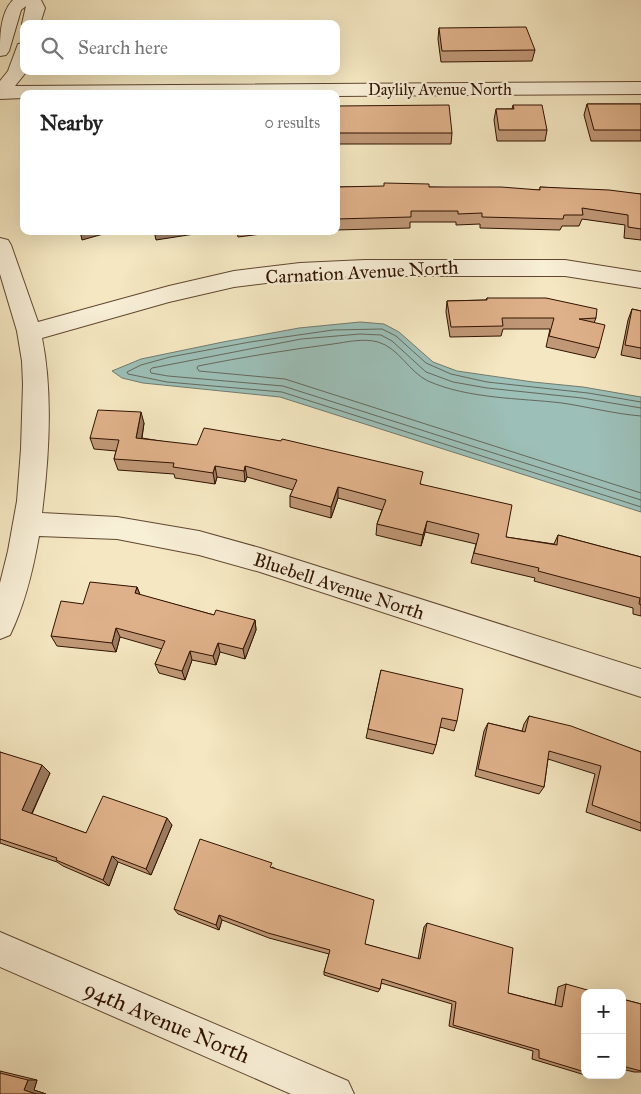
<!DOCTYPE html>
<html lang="en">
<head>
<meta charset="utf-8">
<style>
  body { margin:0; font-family:"IM FELL Great Primer",serif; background:#f2f2f2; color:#222 }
  .controls { position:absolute; right:15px; bottom:15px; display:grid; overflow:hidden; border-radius:10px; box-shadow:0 5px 20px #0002 }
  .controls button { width:45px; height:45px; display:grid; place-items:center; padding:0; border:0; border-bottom:1px solid #e0e0e0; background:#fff; color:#222; font:25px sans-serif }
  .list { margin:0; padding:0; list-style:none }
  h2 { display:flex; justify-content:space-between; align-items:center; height:65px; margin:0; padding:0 20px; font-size:21px }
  h2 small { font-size:16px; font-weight:400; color:#767676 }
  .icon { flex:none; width:28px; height:28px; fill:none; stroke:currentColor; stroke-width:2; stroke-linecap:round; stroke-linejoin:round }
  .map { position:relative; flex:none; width:641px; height:1094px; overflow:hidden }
  .search { position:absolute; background:#fff; box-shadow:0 5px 20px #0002; left:20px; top:20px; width:320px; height:55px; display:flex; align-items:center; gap:12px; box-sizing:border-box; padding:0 18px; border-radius:10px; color:#767676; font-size:19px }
  .panel { position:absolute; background:#fff; box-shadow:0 5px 20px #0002; left:20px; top:90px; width:320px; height:145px; border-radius:10px }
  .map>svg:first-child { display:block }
  .water { fill:#9cbfb7; stroke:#717a6e }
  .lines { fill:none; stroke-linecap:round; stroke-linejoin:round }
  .shore { stroke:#66685c; stroke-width:1 }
  .minor-casing { stroke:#614730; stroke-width:2 }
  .minor { fill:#f8efd7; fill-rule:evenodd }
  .wall { fill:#c09877; stroke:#301200 }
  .shaded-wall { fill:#9c7c61; stroke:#301200 }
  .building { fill:#dfb18a; stroke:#301200 }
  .labels { text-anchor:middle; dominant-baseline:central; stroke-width:4.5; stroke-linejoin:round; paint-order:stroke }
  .far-street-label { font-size:16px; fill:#301200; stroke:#f8efd7 }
  .street-label { font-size:19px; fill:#301200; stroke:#f8efd7 }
  .near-street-label { font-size:22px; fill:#301200; stroke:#f8efd7 }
</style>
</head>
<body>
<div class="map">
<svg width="641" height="1094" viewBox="0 0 641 1094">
  <rect width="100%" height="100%" fill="#f4e7c1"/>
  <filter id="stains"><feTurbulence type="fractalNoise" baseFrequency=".004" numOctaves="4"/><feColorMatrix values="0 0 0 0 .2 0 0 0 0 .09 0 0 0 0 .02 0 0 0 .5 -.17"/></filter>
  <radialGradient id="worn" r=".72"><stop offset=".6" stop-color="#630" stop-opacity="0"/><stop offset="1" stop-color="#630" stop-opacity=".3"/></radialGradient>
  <polygon class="water" points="360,322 384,324 399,332 433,362 457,371 533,382 583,387 641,397 641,512 280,397 143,383 122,378 112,371 141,359 223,342 299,328"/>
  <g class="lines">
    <g class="shore">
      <polyline points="641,402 588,393 487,382 451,374 426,363 396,336 382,329 333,330 250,342 170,357 141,365 127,372 128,374 167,382 282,392 641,507"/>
      <polyline points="641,408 582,398 487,388 453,382 426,372 392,341 381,335 360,334 301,339 152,368 150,370 151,373 168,376 283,386 641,500"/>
      <path d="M641 416C615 414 589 407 562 403 519 398 469 399 428 381 409 372 399 348 378 342 363 338 347 342 333 344 287 350 243 357 198 366L197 368 199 371 285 379 641 493"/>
    </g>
    <defs>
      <g id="minor">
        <path d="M13 0H41L45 8 40 24H24V26L22 24 26 6 21 10 9 51 6 55 0 56C0 37 0 13 13 0Z"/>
        <polygon points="24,43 24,71 27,71 15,86 641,82 641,94 336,96 336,94 24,94 24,98 0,99 0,81 8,71 18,44"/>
        <path d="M0 238 8 240 11 245 38 322 169 286 234 271 300 263 365 260H565L641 272V288L565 276H365L300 279 234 287 169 302 42 338C53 392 49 458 42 513L117 517 199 531 260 548 641 669V697L260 572 199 555 117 539 39 536C33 570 25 604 10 635L0 639V583L8 551 17 501 21 449 23 384 22 361 17 331 0 274Z"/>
        <polygon points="0,932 348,1081 354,1094 291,1094 0,967"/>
      </g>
    </defs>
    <use href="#minor" class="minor-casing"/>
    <use href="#minor" class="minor"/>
  </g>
  <g class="wall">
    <polygon points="439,28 535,50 532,61 441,62 438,39"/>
    <polygon points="587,104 641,104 641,141 591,141 584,115"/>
    <polygon points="513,105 547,130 545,141 497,141 494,120 496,109 512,109"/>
    <polygon points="336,106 452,133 451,144 336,144"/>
    <polygon points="336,187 429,187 540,190 540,187 641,194 641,240 624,238 625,225 582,219 579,226 562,226 560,230 480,228 480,224 456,225 456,222 410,222 410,228 336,230"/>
    <polygon points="237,231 285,231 238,237"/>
    <polygon points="487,298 596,318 594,323 599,348 595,358 546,347 550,329 503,329 501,336 450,337 446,312 447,301 486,300"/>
    <polygon points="632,309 641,311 641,359 621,355 628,320"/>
    <polygon points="144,423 142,438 421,484 506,537 554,544 558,535 641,557 641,616 633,614 633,608 534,581 535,578 471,563 476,544 425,532 421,546 376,535 377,524 382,510 338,498 331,518 290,507 290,496 293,490 247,477 245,482 217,477 215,484 175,478 174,474 118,470 114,459 116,451 94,449 90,438"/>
    <polygon points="137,587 140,595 214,615 255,620 256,630 245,659 220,652 216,665 192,660 185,680 159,673 155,664 162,649 120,637 116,652 57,646 51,636 83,604"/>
    <polygon points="381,670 457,721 454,731 440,727 436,745 433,754 366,738 368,729"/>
    <polygon points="529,716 641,752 641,831 586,812 595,774 548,759 544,787 539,794 475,776 484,731 488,723 522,731 524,724"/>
    <polygon points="0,752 50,773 32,814 86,833 172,825 151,875 118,862 109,886 63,866 57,862 0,843"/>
    <polygon points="273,867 365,944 418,959 424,927 427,923 508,993 555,1005 558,987 566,984 585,993 585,1075 532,1059 533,1051 449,1026 452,1004 381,983 380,989 378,992 324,975 324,972 329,954 269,938 222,920 219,930 178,914 174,909"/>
    <polygon points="622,999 641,1004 641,1072 634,1072 622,1069"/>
    <polygon points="0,1071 37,1080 34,1090 46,1094 0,1094"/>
  </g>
  <g class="shaded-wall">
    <polygon points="339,31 339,42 336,59 336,49"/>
    <polygon points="80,231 114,231 82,240"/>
    <polygon points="154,231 200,231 201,233 156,240"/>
    <polygon points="141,412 144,423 140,449 136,438"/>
    <polygon points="215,466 217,477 215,484 213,473"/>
    <polygon points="245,466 247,477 245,482 244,471"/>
    <polygon points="338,487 338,498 331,518 331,507"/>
    <polygon points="427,521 425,532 421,546 423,535"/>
    <polygon points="137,587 141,597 135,593"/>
    <polygon points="255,620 256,630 245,659 243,649"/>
    <polygon points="116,628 120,637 116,652 112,643"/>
    <polygon points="218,643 220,652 216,665 213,656"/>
    <polygon points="190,651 192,660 185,680 182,671"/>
    <polygon points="42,765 50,773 30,817 22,810"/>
    <polygon points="167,818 172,825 151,875 146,869"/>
    <polygon points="112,856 118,862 109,886 103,880"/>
    <polygon points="219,915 222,920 219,930 216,925"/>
    <polygon points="28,1080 37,1080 34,1090 46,1094 36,1094 24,1090"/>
  </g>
  <g class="building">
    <polygon points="526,27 535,50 442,51 439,28"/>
    <polygon points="336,31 339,31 336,49"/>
    <polygon points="587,104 641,104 641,130 594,130"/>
    <polygon points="449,105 452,133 336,133 336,106"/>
    <polygon points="513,105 542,105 547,130 499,130 496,109 514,109"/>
    <polygon points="384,183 429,184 429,187 501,187 540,190 540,187 609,190 641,194 641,229 628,227 628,215 582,208 583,215 564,215 563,219 482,217 482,213 458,214 458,211 411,211 411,217 336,219 336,187 384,186"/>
    <polygon points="487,298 546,298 597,309 596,318 579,319 605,325 599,348 549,336 554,318 502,318 503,326 451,327 447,301 487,300"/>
    <polygon points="632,309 641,311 641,348 625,345"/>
    <polygon points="98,410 141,412 136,438 197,445 204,428 281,441 282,439 423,472 420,484 512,505 506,537 557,545 558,535 641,557 641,605 639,604 640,598 538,571 539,568 474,553 479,534 427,521 423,535 377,524 386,500 338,487 331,507 290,496 297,480 245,466 244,471 215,466 213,473 173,467 174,463 114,459 119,440 90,438"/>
    <polygon points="90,582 137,587 135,593 214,615 216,610 255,620 243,649 218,643 213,656 190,651 182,671 155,664 165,641 116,628 112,643 51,636 61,601 83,604"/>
    <polygon points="381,670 463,689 457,721 442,718 436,745 368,729"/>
    <polygon points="529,716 571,726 641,752 641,823 592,805 601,766 549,751 544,787 478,769 488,723 525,732"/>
    <polygon points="0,752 42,765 22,810 86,833 103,796 167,818 146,869 112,856 103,880 56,860 57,858 0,839"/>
    <polygon points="200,839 272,863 270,867 374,900 365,944 420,959 427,923 513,948 508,993 562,1007 566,984 598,993 585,993 585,1072 539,1058 539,1050 453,1025 456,1002 382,979 380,989 324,972 330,950 268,933 219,915 216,925 174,909"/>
    <polygon points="622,999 641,1004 641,1071 622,1066"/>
    <polygon points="0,1073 28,1080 24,1090 36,1094 0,1094"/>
  </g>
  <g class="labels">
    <g class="far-street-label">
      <text x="440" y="89">Daylily Avenue North</text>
    </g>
    <g class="street-label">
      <text transform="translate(362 272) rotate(-3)">Carnation Avenue North</text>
      <text transform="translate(339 586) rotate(18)">Bluebell Avenue North</text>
    </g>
    <g class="near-street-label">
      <text transform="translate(167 1022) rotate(23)">94th Avenue North</text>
    </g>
  </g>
  <rect width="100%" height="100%" filter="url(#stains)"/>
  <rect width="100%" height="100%" fill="url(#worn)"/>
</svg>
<div class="controls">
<button>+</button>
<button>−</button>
</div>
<div class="search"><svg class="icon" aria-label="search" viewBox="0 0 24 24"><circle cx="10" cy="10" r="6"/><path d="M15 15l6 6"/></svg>Search here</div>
<section class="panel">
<h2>Nearby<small>0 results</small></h2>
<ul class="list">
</ul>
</section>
</div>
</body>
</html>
